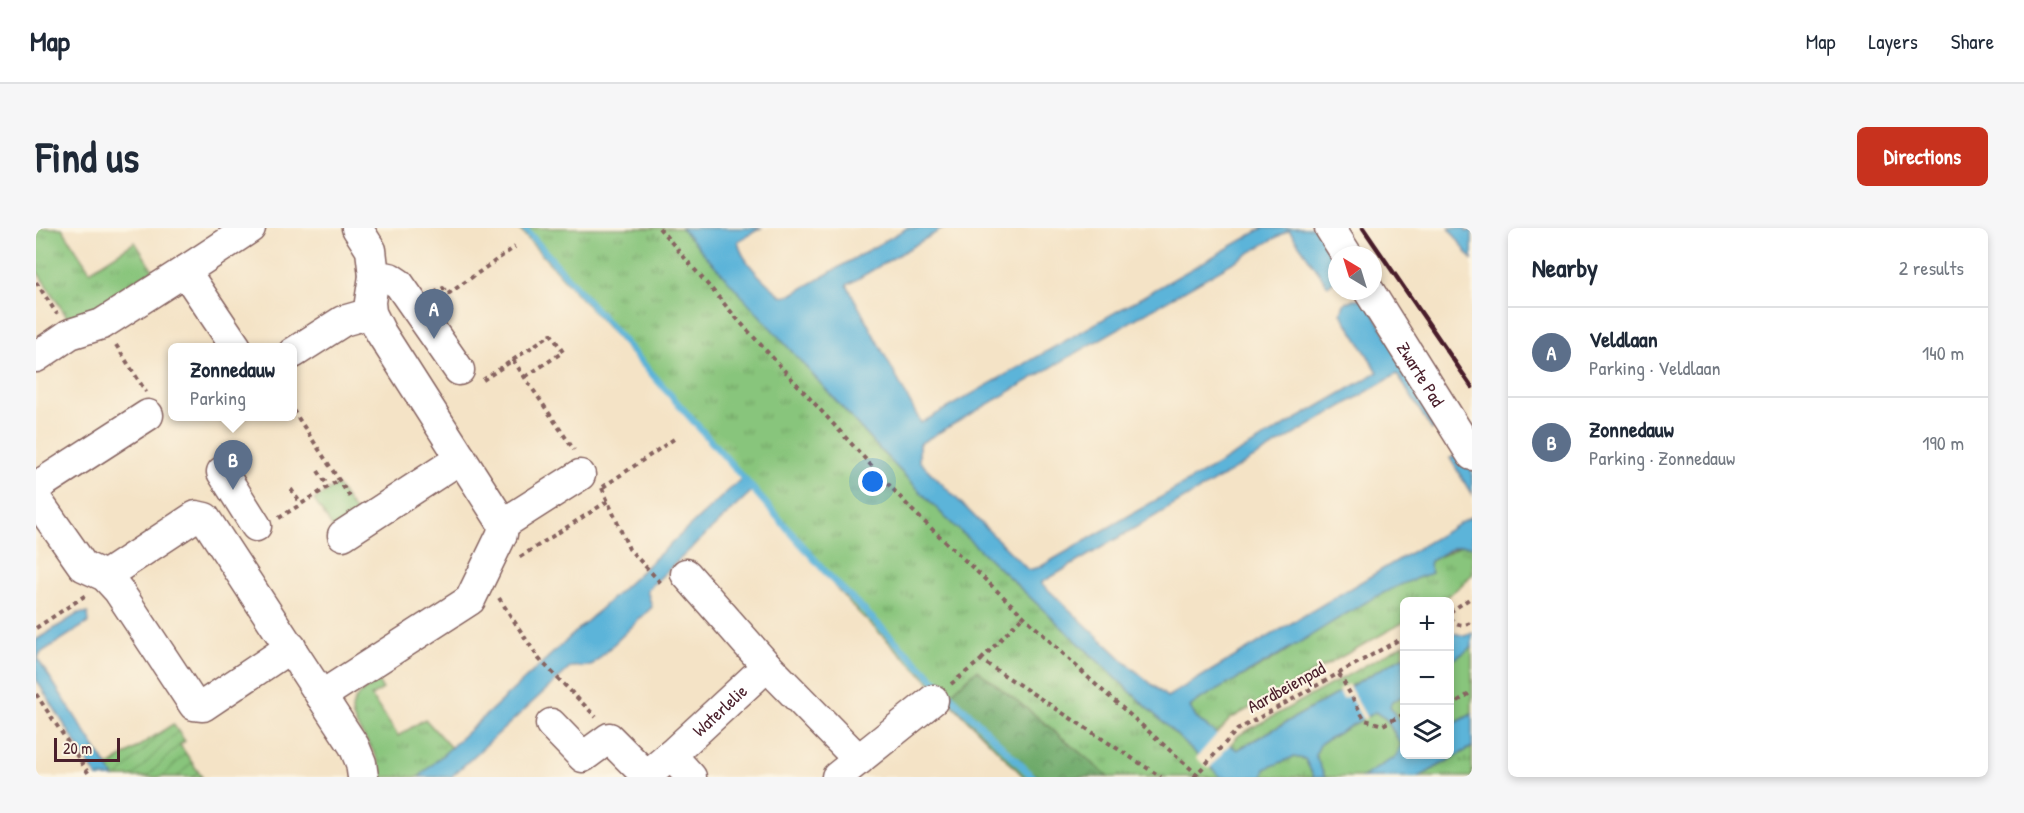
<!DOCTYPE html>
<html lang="en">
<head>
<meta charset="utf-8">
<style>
  body { margin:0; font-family:"Patrick Hand",sans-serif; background:#f6f6f7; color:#1f2937 }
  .controls { position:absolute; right:18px; bottom:18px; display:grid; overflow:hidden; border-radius:9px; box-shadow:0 3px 9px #0003 }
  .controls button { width:54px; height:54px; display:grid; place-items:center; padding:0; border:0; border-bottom:2px solid #e0e1e3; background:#fff; color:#1f2937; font:30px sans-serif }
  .compass { position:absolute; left:1292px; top:18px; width:54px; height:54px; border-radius:50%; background:#fff; box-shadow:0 3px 9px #0003; rotate:322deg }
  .scale { position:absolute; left:18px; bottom:15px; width:66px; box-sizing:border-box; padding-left:6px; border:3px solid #4a1f2b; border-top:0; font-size:16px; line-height:21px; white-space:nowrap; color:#4a1f2b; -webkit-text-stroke:4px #fcf5e5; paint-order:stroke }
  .you { position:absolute; left:837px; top:254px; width:21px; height:21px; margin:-15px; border:4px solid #fff; border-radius:50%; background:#1a73e8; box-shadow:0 0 0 9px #1a73e833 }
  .badge { display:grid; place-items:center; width:39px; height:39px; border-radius:50%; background:#c8321e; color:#fff; font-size:20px; font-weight:700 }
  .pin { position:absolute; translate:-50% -50px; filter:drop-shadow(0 2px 3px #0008) }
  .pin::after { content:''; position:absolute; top:32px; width:21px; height:18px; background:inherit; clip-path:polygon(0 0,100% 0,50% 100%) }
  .popup { position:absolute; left:132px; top:115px; width:129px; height:78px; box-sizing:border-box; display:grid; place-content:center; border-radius:9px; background:#fff; filter:drop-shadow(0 2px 4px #0005); font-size:20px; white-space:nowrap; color:#747a83 }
  .popup b { font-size:22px; color:#1f2937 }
  .popup::after { content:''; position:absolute; left:50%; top:100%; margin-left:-12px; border:12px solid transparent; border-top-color:#fff }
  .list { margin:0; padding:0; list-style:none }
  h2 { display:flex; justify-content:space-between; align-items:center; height:78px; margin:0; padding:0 24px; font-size:26px }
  h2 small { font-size:20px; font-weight:400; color:#747a83 }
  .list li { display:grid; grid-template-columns:39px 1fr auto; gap:18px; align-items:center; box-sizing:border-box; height:90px; padding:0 24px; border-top:2px solid #e0e1e3 }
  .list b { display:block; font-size:22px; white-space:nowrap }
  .list p { margin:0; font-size:20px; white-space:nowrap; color:#747a83 }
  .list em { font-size:20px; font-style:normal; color:#747a83 }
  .icon { flex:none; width:33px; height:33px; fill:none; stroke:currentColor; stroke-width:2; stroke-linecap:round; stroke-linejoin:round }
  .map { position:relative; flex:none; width:1436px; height:549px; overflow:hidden; border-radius:9px }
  header { display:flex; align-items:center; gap:36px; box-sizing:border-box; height:84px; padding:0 30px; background:#fff; border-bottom:2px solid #e0e1e3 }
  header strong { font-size:28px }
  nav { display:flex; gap:33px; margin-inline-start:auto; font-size:21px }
  .intro { display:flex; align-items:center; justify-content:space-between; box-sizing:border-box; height:144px; padding:0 36px }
  h1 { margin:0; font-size:42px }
  .button { padding:15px 27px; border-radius:9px; background:#c8321e; color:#fff; font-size:21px; font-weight:700 }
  main { display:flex; gap:36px; padding:0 36px }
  aside { flex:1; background:#fff; border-radius:9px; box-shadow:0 3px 9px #0003 }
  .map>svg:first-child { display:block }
  .grass { fill:url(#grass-tufts); stroke:#697253; stroke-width:1.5 }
  .forest { fill:url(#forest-crowns); stroke:#5c644b; stroke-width:1.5 }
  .park { fill:#88c57b; stroke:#697253; stroke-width:1.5 }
  .garden { fill:url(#garden-furrows); stroke:#697253; stroke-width:1.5 }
  .water { fill:#5bb4d9; stroke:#526a82; stroke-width:1.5 }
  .pier { fill:#f4e3c6 }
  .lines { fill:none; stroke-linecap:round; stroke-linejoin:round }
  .stream { stroke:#5bb4d9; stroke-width:7 }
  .minor-casing { stroke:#866461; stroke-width:33 }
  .path { stroke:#866461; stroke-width:4; stroke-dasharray:4.5 4.5; stroke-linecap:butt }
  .minor { stroke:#fff; stroke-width:30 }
  .rail { stroke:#4a1f2b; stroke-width:4.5 }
  .labels { text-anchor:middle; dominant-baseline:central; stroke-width:4.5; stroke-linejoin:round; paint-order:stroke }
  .street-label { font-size:18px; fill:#4a1f2b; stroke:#fcf5e5 }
</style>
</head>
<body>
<header>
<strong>Map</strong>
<nav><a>Map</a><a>Layers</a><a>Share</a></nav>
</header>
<div class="intro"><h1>Find us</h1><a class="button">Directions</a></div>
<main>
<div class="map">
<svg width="1436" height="549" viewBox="0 0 1436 549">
  <defs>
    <pattern id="grass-tufts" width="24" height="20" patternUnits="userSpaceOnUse" patternTransform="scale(1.5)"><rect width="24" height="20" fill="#88c57b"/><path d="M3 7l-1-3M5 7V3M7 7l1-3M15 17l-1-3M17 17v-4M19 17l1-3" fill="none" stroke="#719f65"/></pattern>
    <pattern id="forest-crowns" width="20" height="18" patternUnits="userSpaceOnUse" patternTransform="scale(1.5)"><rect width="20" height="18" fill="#6eaa6b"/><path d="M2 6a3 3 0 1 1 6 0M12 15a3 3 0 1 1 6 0" fill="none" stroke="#5c8a58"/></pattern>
    <pattern id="garden-furrows" width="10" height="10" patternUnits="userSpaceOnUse" patternTransform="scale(1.5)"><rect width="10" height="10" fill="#88c57b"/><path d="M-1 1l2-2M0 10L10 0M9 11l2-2" fill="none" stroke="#719f65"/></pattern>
  </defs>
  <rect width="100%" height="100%" fill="#fcf5e5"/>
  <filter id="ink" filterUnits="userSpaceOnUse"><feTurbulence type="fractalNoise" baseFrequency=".0167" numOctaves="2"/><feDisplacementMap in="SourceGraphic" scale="12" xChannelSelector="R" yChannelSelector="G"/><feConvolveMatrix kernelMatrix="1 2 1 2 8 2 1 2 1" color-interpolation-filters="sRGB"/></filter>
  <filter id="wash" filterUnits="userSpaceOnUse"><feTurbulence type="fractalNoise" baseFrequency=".008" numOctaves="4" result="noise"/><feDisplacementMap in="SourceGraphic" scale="24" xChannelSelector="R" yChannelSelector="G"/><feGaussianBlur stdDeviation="1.35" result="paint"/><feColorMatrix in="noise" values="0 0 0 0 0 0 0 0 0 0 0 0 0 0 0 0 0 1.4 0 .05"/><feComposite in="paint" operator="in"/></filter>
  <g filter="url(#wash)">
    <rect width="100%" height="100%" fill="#f4e3c6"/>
    <g class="grass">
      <polygon points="0,0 26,0 54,43 99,14 117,42 35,95 0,42"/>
      <polygon points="482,0 647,0 847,225 910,290 1185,549 1073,549 994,483 910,470 815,377 706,250"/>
      <path d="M1427 317 1436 319V346C1430 354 1412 369 1403 373 1393 376 1378 373 1368 374V394L1194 491 1180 507 1158 488 1154 482 1156 476C1182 460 1210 447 1237 431 1288 399 1339 362 1396 345L1393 337 1394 333Z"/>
      <polygon points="1368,416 1368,428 1200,522 1194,517 1203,507"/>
      <path d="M341 453 347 461 335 468 362 508 389 491 415 520 383 549H346C342 505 284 487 341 453Z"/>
      <polygon points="1436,519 1436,549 1383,549"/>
      <polygon points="1257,529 1269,531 1278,549 1227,549 1229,541"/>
    </g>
    <polygon class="forest" points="941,442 994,483 1073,549 988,549 910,470"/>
    <g class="park">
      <polygon points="301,257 324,291 301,306 278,272"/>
      <polygon points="1436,419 1436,486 1414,498 1414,434"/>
      <polygon points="1368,467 1368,503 1354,478 1355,474"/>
      <polygon points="1339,484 1349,490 1365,516 1361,528 1326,549 1289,549 1279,527 1285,515"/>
    </g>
    <polygon class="garden" points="137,496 149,513 144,517 166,549 78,549 71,539"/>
    <g class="water">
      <path d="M645 0H725L702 13C705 34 731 56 747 69L755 67 871 0H908L811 57 885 195 1227 0H1285L1301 27V50L1292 58 1253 2 883 216V233L992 342 1004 339 1342 144 1305 85 1308 76 1317 71H1329L1404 197 1396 202 1361 146 1005 355 1089 434 1131 469 1436 288V319C1422 313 1407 326 1394 333L1393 337 1396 345C1350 359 1310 386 1269 411 1234 432 1198 453 1161 473L1154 479 1160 490 1201 522 1368 428V467L1356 474 1354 478 1368 503V526H1414V498L1436 486V519L1383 549H1326L1361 528 1365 516 1350 491 1339 484 1285 515 1279 527 1289 549H1278L1269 531 1257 529 1229 541 1227 549H1185L910 290 847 225Z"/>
      <polygon points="1413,0 1428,0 1431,4 1436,1 1436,32"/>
      <polygon points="1426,225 1436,241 1436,267 1414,230"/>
      <polygon points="706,250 716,263 611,362 616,379 555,438 535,439 415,549 383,549"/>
      <polygon points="43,385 52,385 53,394 4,425 2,431 78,549 61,549 0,451 0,412"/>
      <polygon points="1414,404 1429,408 1436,404 1436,419 1414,434"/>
    </g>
    <g class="pier">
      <polygon points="1312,456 1331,490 1327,492 1313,468 1307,471 1302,461"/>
      <polygon points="1182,505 1195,515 1173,541 1160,530"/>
    </g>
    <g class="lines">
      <polyline class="stream" points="488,0 795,350 997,549"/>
    </g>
  </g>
  <g filter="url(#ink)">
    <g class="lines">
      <defs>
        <g id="minor">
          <polyline points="1294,0 1311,27"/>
          <polyline points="338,48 354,50 363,56 423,142"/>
          <path id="s1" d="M1333 63 1436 227"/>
          <polyline points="200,119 149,43 214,0"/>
          <polyline points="257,125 307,93 335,85"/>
          <polyline points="0,129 34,106 66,96 149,43"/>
          <polyline points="186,244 220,298"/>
          <polyline points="0,259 112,187"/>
          <polyline points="0,271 47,338 69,348 82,362 158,477 167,478 255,419"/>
          <polyline points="467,296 544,247"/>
          <polyline points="307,307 425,230"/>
          <polyline points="650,346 731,438 823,532"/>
          <polyline points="69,348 160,288 169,290 318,518 325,535 327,549"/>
          <polyline points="285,468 434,372 466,306 467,296 345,105 335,85 334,74 338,48 335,22 321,0"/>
          <polyline points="515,496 547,529 573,510 608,545 615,544 635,527 655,549"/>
          <path id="s2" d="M635 527 731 438"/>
          <polyline points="801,549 897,472"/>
        </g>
      </defs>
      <use href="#minor" class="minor-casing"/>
      <g class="path">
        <polyline points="623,0 703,93 876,282 1057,454 1164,549"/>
        <polyline points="0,54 21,86"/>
        <polyline points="398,65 407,60 412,66 479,19"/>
        <polyline points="80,117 110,164"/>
        <polyline points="477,132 515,106 527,124 489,149"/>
        <polyline points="447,152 477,132 538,222"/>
        <polyline points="257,182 316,272"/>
        <polyline points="246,188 246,189"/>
        <polyline points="282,243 292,258"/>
        <polyline points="567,259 641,209"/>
        <polyline points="566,260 593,321 626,356"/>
        <polyline points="255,261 265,276"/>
        <polyline points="243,290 303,252"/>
        <polyline points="484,329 572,273"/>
        <polyline points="463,370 503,431 560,489"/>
        <polyline points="1414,384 1436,369"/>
        <path d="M1414 390C1420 397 1428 399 1436 394"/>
        <polyline points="0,400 50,367"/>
        <polyline points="945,432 987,388"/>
        <polyline points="1303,446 1329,492 1347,497 1368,486"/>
        <polyline points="915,456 945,432 1125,549"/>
        <polyline points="0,466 55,549"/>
        <polyline points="1414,478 1436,464"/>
        <polyline points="1158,549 1201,502 1368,409"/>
      </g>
      <use href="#minor" class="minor"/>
      <polyline class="rail" points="1327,0 1436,159"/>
    </g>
  </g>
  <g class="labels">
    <g class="street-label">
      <text stroke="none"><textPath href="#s1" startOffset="98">Zwarte Pad</textPath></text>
      <text transform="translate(1250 459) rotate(-29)">Aardbeienpad</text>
      <text stroke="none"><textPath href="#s2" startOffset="66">Waterlelie</textPath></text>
    </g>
  </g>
</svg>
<div class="controls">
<button>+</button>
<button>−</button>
<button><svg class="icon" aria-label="layers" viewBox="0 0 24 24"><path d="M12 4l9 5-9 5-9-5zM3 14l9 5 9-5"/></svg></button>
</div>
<svg class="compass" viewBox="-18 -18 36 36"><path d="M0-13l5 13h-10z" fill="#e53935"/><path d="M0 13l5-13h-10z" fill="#747a83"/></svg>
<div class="scale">20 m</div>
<div class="you"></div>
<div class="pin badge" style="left:398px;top:111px;background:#5c6f8a">A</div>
<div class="pin badge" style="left:197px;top:262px;background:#5c6f8a">B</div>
<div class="popup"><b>Zonnedauw</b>Parking</div>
</div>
<aside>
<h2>Nearby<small>2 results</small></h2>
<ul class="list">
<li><span class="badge" style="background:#5c6f8a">A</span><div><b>Veldlaan</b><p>Parking · Veldlaan</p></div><em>140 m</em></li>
<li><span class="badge" style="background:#5c6f8a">B</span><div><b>Zonnedauw</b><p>Parking · Zonnedauw</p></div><em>190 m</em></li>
</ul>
</aside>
</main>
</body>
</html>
